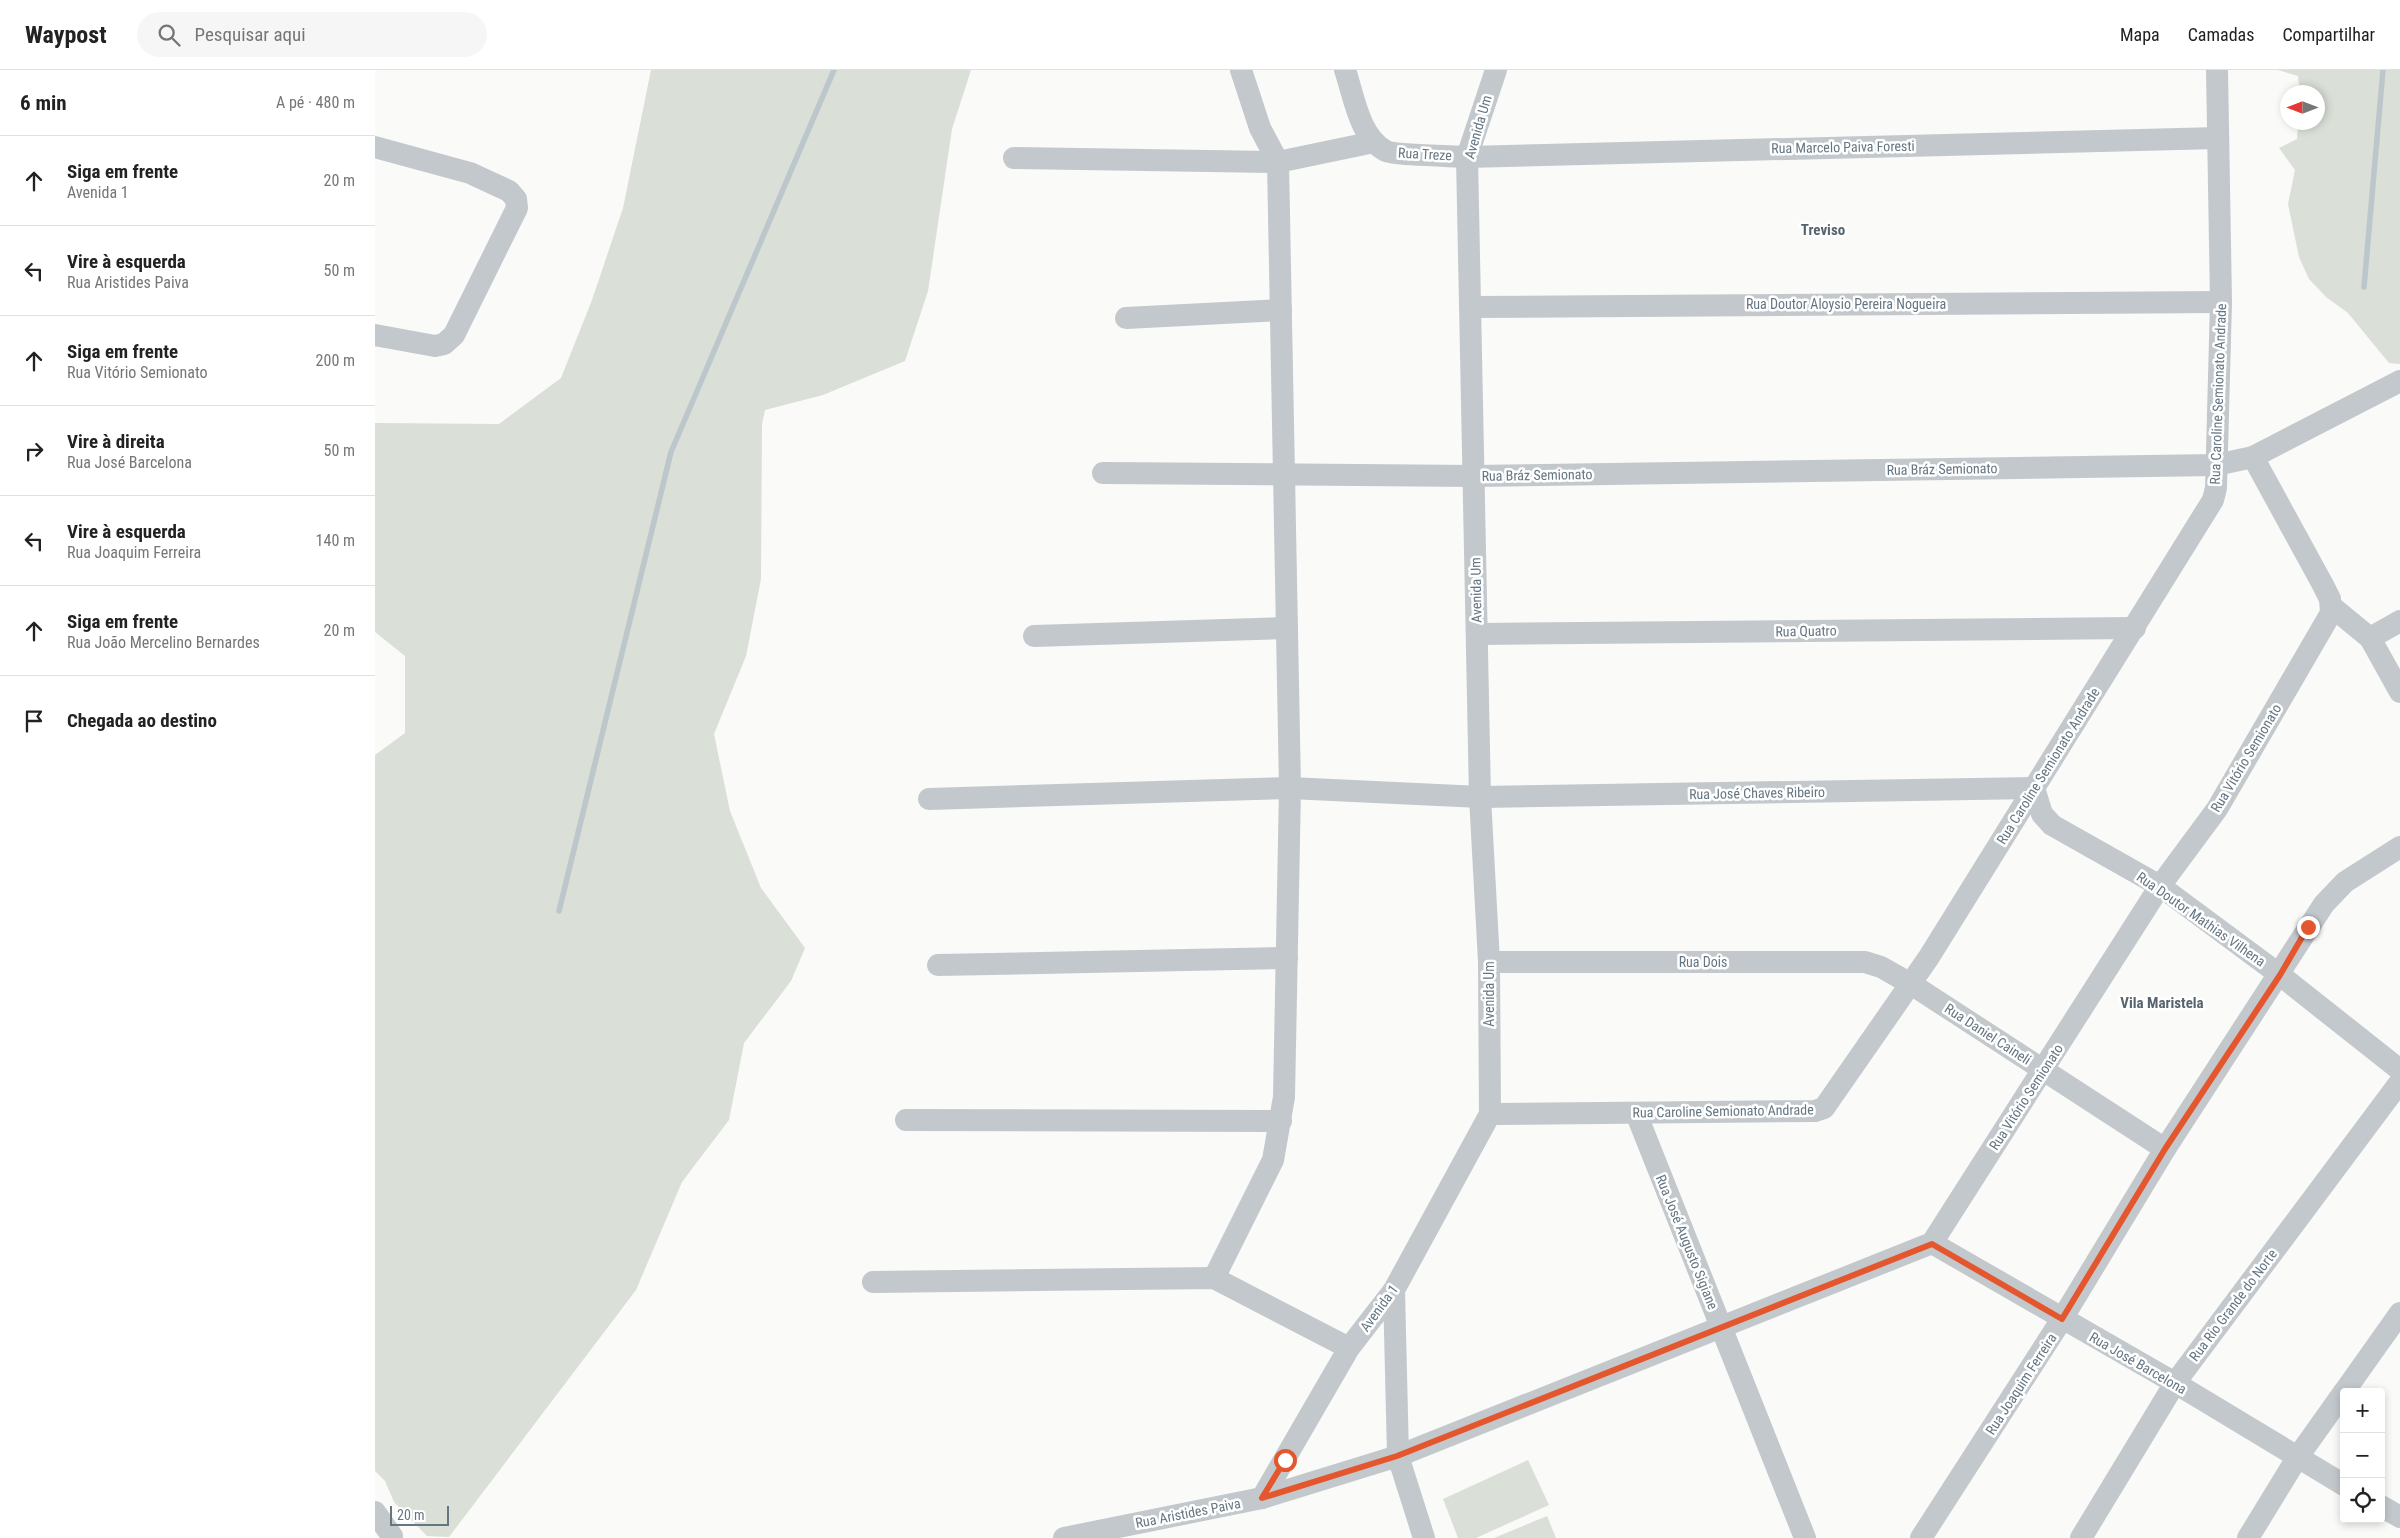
<!DOCTYPE html>
<html lang="pt">
<head>
<meta charset="utf-8">
<style>
  body { margin:0; font-family:"Roboto Condensed",sans-serif; background:#f6f6f6; color:#222 }
  .controls { position:absolute; right:15px; bottom:15px; display:grid; overflow:hidden; border-radius:5px; box-shadow:0 2px 8px #0003 }
  .controls button { width:45px; height:45px; display:grid; place-items:center; padding:0; border:0; border-bottom:1px solid #e0e0e0; background:#fff; color:#222; font:25px sans-serif }
  .compass { position:absolute; left:1905px; top:15px; width:45px; height:45px; border-radius:50%; background:#fff; box-shadow:0 2px 8px #0003; rotate:270deg }
  .scale { position:absolute; left:15px; bottom:12px; width:59px; box-sizing:border-box; padding-left:5px; border:2px solid #657683; border-top:0; font-size:14px; line-height:18px; white-space:nowrap; color:#657683; -webkit-text-stroke:4px #fff; paint-order:stroke }
  .stop { position:absolute; width:15px; height:15px; margin:-11px; border:4px solid #e4572e; border-radius:50%; background:#fff }
  .stop.end { background:#e4572e; border-color:#fff; box-shadow:0 1px 5px #0008 }
  .list { margin:0; padding:0; list-style:none }
  h2 { display:flex; justify-content:space-between; align-items:center; height:65px; margin:0; padding:0 20px; font-size:21px }
  h2 small { font-size:16px; font-weight:400; color:#767676 }
  .list li { display:grid; grid-template-columns:32px 1fr auto; gap:15px; align-items:center; box-sizing:border-box; height:90px; padding:0 20px; border-top:1px solid #e0e0e0 }
  .list b { display:block; font-size:19px; white-space:nowrap }
  .list p { margin:0; font-size:16px; white-space:nowrap; color:#767676 }
  .list em { font-size:16px; font-style:normal; color:#767676 }
  .icon { flex:none; width:28px; height:28px; fill:none; stroke:currentColor; stroke-width:2; stroke-linecap:round; stroke-linejoin:round }
  .map { position:relative; flex:none; width:2025px; height:1468px; overflow:hidden }
  header { display:flex; align-items:center; gap:30px; box-sizing:border-box; height:70px; padding:0 25px; background:#fff; border-bottom:1px solid #e0e0e0 }
  header strong { font-size:24px }
  nav { display:flex; gap:28px; margin-inline-start:auto; font-size:18px }
  .search { width:350px; height:45px; background:#f6f6f6; display:flex; align-items:center; gap:12px; box-sizing:border-box; padding:0 18px; border-radius:28px; color:#767676; font-size:19px }
  main { display:flex }
  aside { flex:1; background:#fff }
  .map>svg:first-child { display:block }
  .green { fill:#dadfd7 }
  .lines { fill:none; stroke-linecap:round; stroke-linejoin:round }
  .stream { stroke:#bbc7cb; stroke-width:5.5 }
  .minor { stroke:#c3c8cc; stroke-width:22 }
  .route { stroke:#e4572e; stroke-width:6 }
  .labels { text-anchor:middle; dominant-baseline:central; stroke-width:5; stroke-linejoin:round; paint-order:stroke }
  .street-label { font-size:14px; fill:#657683; stroke:#fff }
  .neighbourhood-label { font-size:15px; font-weight:bold; fill:#57646e; stroke:#fff }
</style>
</head>
<body>
<header>
<strong>Waypost</strong>
<div class="search"><svg class="icon" aria-label="search" viewBox="0 0 24 24"><circle cx="10" cy="10" r="6"/><path d="M15 15l6 6"/></svg>Pesquisar aqui</div>
<nav><a>Mapa</a><a>Camadas</a><a>Compartilhar</a></nav>
</header>
<main>
<aside>
<h2>6 min<small>A pé · 480 m</small></h2>
<ul class="list">
<li><svg class="icon" aria-label="ahead" viewBox="0 0 24 24"><path d="M12 20V5M6 11l6-6 6 6"/></svg><div><b>Siga em frente</b><p>Avenida 1</p></div><em>20 m</em></li>
<li><svg class="icon" aria-label="left" viewBox="0 0 24 24"><path d="M17 20v-9H6M10 6l-5 5 5 5"/></svg><div><b>Vire à esquerda</b><p>Rua Aristides Paiva</p></div><em>50 m</em></li>
<li><svg class="icon" aria-label="ahead" viewBox="0 0 24 24"><path d="M12 20V5M6 11l6-6 6 6"/></svg><div><b>Siga em frente</b><p>Rua Vitório Semionato</p></div><em>200 m</em></li>
<li><svg class="icon" aria-label="right" viewBox="0 0 24 24"><path d="M7 20v-9h11M14 6l5 5-5 5"/></svg><div><b>Vire à direita</b><p>Rua José Barcelona</p></div><em>50 m</em></li>
<li><svg class="icon" aria-label="left" viewBox="0 0 24 24"><path d="M17 20v-9H6M10 6l-5 5 5 5"/></svg><div><b>Vire à esquerda</b><p>Rua Joaquim Ferreira</p></div><em>140 m</em></li>
<li><svg class="icon" aria-label="ahead" viewBox="0 0 24 24"><path d="M12 20V5M6 11l6-6 6 6"/></svg><div><b>Siga em frente</b><p>Rua João Mercelino Bernardes</p></div><em>20 m</em></li>
<li><svg class="icon" aria-label="arrive" viewBox="0 0 24 24"><path d="M6 21V4h12l-3 4 3 4H6"/></svg><div><b>Chegada ao destino</b></div></li>
</ul>
</aside>
<div class="map">
<svg width="2025" height="1468" viewBox="0 0 2025 1468">
  <rect width="100%" height="100%" fill="#fafaf8"/>
  <g class="green">
    <polygon points="276,0 596,0 577,59 553,221 530,291 448,325 390,340 387,354 386,509 371,586 339,664 355,741 386,818 430,878 416,911 369,973 354,1050 307,1112 261,1220 74,1467 52,1466 19,1432 10,1411 0,1401 0,685 30,663 30,586 0,562 0,353 124,354 186,308 217,230 248,138"/>
    <polygon points="1903,0 2025,0 2025,294 2014,293 1973,243 1951,227 1934,209 1924,187 1913,134 1920,100 1904,78 1922,69 1923,53 1942,52 1942,22 1925,22 1923,6"/>
    <polygon points="1153,1390 1174,1435 1101,1468 1083,1468 1068,1429"/>
    <polygon points="1172,1446 1181,1468 1119,1468"/>
  </g>
  <g class="lines">
    <g class="stream">
      <polyline points="1989,217 2008,0"/>
      <polyline points="184,841 296,382 459,0"/>
    </g>
    <g class="minor">
      <path d="M970 0C979 26 984 67 1011 81 1019 85 1078 86 1092 87L1843 68"/>
      <polyline points="0,77 95,103 134,121 141,129 142,138 79,265 69,274 60,276 0,265"/>
      <polyline points="639,88 903,92 999,72"/>
      <polyline points="1096,237 1846,232"/>
      <polyline points="751,248 906,240"/>
      <polyline points="728,403 1099,406 1841,395 1878,387 2025,311"/>
      <polyline points="1956,536 1995,568 2025,622"/>
      <polyline points="1102,564 1760,558"/>
      <polyline points="659,566 912,558"/>
      <polyline points="1995,568 2025,551"/>
      <polyline points="554,729 915,718 1105,727 1659,718 1667,744 1677,755 1785,816 1905,905 2025,1000"/>
      <polyline points="1114,892 1490,892 1506,897 1536,914 1790,1079"/>
      <polyline points="563,895 912,888"/>
      <polyline points="1261,1043 1430,1468"/>
      <polyline points="1115,1044 1440,1041 1449,1038 1554,887 1838,430 1841,418 1846,232 1842,0"/>
      <polyline points="531,1050 906,1051"/>
      <polyline points="1557,1173 1800,1313 1969,1415"/>
      <polyline points="839,1208 898,1090 909,1027 915,718 903,92 885,58 866,0"/>
      <polyline points="498,1212 839,1208 974,1278"/>
      <polyline points="1019,1220 1023,1386 1049,1468"/>
      <polyline points="1969,1322 2025,1243"/>
      <polyline points="887,1428 974,1278 1019,1220 1115,1044 1114,892 1105,727 1092,87 1121,0"/>
      <polyline points="2006,1436 2025,1447"/>
      <polyline points="0,1442 17,1466"/>
      <polyline points="689,1468 887,1428 1023,1386 1557,1173 1785,816 1842,739 1956,543 1955,529 1948,515 1878,387"/>
      <polyline points="1546,1468 1687,1249 1790,1079 1949,834 1970,812 2025,777"/>
      <polyline points="1706,1468 1800,1313 2025,1012"/>
      <polyline points="1873,1468 1922,1388 1969,1322"/>
    </g>
  </g>
  <g class="lines">
    <polyline class="route" points="910,1390 887,1428 1022,1386 1557,1174 1687,1249 1790,1079 1905,905 1933,857"/>
  </g>
  <g class="labels">
    <g class="street-label">
      <text transform="translate(1103 57) rotate(-74)">Avenida Um</text>
      <text transform="translate(1468 77) rotate(-1)">Rua Marcelo Paiva Foresti</text>
      <text transform="translate(1050 84) rotate(3)">Rua Treze</text>
      <text x="1471" y="234">Rua Doutor Aloysio Pereira Nogueira</text>
      <text transform="translate(1843 324) rotate(-88)">Rua Caroline Semionato Andrade</text>
      <text transform="translate(1567 399) rotate(-1)">Rua Bráz Semionato</text>
      <text transform="translate(1162 405) rotate(-1)">Rua Bráz Semionato</text>
      <text transform="translate(1101 520) rotate(-91)">Avenida Um</text>
      <text transform="translate(1431 561) rotate(-1)">Rua Quatro</text>
      <text transform="translate(1871 688) rotate(-59)">Rua Vitório Semionato</text>
      <text transform="translate(1673 696) rotate(-58)">Rua Caroline Semionato Andrade</text>
      <text transform="translate(1382 723) rotate(-1)">Rua José Chaves Ribeiro</text>
      <text transform="translate(1826 849) rotate(35)">Rua Doutor Mathias Vilhena</text>
      <text x="1328" y="892">Rua Dois</text>
      <text transform="translate(1114 924) rotate(-90)">Avenida Um</text>
      <text transform="translate(1613 964) rotate(33)">Rua Daniel Caineli</text>
      <text transform="translate(1651 1027) rotate(-57)">Rua Vitório Semionato</text>
      <text transform="translate(1348 1041) rotate(-1)">Rua Caroline Semionato Andrade</text>
      <text transform="translate(1312 1172) rotate(68)">Rua José Augusto Sigiane</text>
      <text transform="translate(1858 1235) rotate(-53)">Rua Rio Grande do Norte</text>
      <text transform="translate(1004 1238) rotate(-54)">Avenida 1</text>
      <text transform="translate(1763 1293) rotate(30)">Rua José Barcelona</text>
      <text transform="translate(1646 1314) rotate(-57)">Rua Joaquim Ferreira</text>
      <text transform="translate(813 1443) rotate(-11)">Rua Aristides Paiva</text>
    </g>
    <g class="neighbourhood-label">
      <text x="1448" y="160">Treviso</text>
      <text x="1787" y="933">Vila Maristela</text>
    </g>
  </g>
</svg>
<div class="controls">
<button>+</button>
<button>−</button>
<button><svg class="icon" aria-label="locate" viewBox="0 0 24 24"><circle cx="12" cy="12" r="6"/><path d="M12 2v4M12 18v4M2 12h4M18 12h4"/></svg></button>
</div>
<svg class="compass" viewBox="-18 -18 36 36"><path d="M0-13l5 13h-10z" fill="#e53935"/><path d="M0 13l5-13h-10z" fill="#767676"/></svg>
<div class="scale">20 m</div>
<div class="stop" style="left:910px;top:1390px"></div>
<div class="stop end" style="left:1933px;top:857px"></div>
</div>
</main>
</body>
</html>
